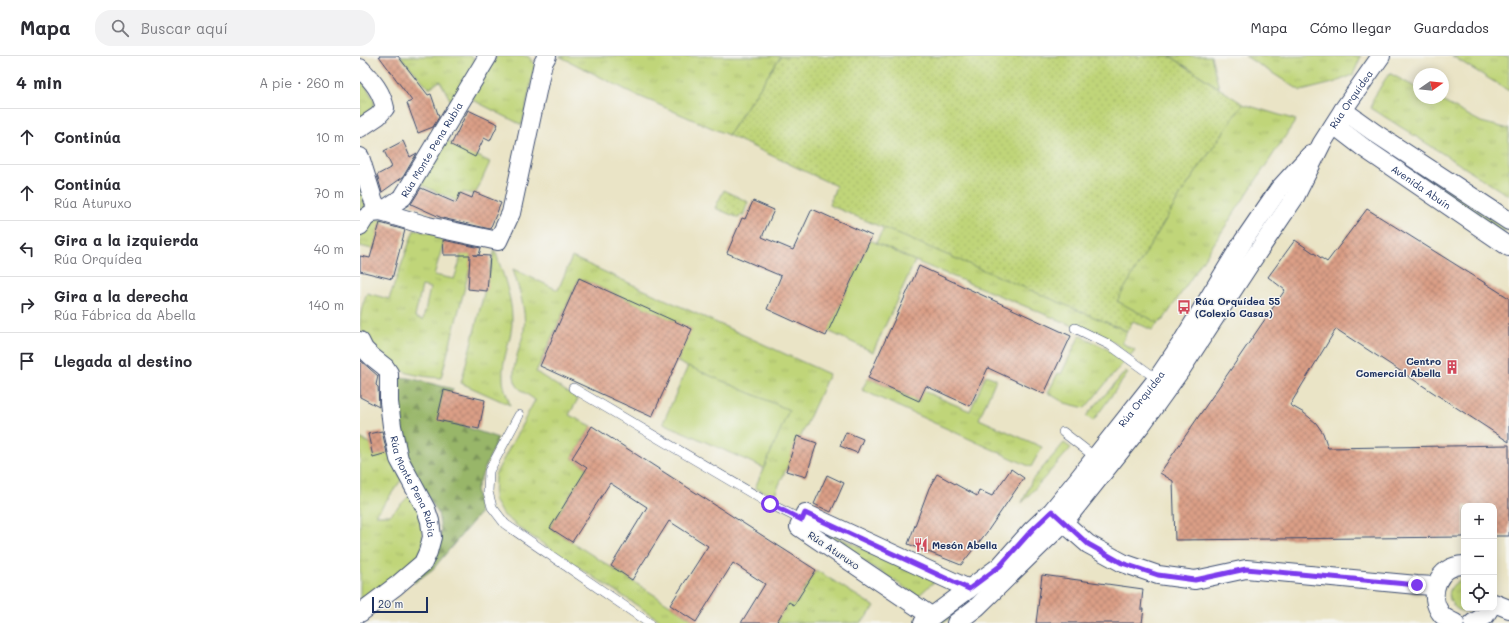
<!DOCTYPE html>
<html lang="es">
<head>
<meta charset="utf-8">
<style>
  body { margin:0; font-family:Mali,sans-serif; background:#f2f2f3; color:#2b2b33 }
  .controls { position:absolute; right:12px; bottom:12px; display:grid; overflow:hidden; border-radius:8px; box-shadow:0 2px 10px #0003 }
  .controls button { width:36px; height:36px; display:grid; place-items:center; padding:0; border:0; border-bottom:1px solid #e1e1e2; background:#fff; color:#2b2b33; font:20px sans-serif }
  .compass { position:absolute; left:1053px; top:12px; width:36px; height:36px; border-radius:50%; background:#fff; box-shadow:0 2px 10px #0003; rotate:76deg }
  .scale { position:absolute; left:12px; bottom:10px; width:56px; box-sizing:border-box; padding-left:4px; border:2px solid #1b2f5e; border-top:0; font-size:11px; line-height:14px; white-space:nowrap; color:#1b2f5e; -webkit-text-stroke:3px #f6f6f2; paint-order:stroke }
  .stop { position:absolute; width:12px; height:12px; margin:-9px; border:3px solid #7c3aed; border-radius:50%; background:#fff }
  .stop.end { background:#7c3aed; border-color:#fff; box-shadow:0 1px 4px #0008 }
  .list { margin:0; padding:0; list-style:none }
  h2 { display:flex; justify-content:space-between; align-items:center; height:52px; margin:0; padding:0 16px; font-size:17px }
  h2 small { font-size:13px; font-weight:400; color:#7c7c81 }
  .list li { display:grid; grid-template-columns:26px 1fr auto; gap:12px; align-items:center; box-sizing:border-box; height:56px; padding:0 16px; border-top:1px solid #e1e1e2 }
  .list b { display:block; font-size:15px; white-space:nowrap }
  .list p { margin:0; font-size:13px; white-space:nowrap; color:#7c7c81 }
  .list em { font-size:13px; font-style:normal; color:#7c7c81 }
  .icon { flex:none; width:22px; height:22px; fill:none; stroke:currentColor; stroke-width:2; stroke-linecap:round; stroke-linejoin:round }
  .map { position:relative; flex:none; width:1149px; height:567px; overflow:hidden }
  header { display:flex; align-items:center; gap:24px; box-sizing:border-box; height:56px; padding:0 20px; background:#fff; border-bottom:1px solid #e1e1e2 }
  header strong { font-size:19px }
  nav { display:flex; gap:22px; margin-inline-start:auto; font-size:14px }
  .search { width:280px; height:36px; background:#f2f2f3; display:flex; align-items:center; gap:10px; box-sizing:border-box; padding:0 14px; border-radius:16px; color:#7c7c81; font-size:15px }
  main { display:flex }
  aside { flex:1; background:#fff }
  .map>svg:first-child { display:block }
  .grass { fill:url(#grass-tufts); stroke:#6e826c; fill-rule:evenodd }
  .forest { fill:url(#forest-firs); stroke:#5a7264 }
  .park { fill:url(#park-dots); stroke:#6e826c }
  .pitch { fill:#c0d579; stroke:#6e826c }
  .building { fill:url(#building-cross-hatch) }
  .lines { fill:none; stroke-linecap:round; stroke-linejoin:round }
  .lane-casing { stroke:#3a4a6e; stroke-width:10 }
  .street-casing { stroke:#3a4a6e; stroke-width:20 }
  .lane { stroke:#fff; stroke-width:9 }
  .street { stroke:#fff; stroke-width:18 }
  .route { stroke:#7c3aed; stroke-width:5 }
  .labels { text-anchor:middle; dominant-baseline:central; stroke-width:3; stroke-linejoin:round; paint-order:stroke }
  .street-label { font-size:10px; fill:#1b2f5e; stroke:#f6f6f2 }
  .poi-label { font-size:10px; font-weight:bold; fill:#1b2f5e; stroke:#f6f6f2; text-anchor:start }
</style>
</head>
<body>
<header>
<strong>Mapa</strong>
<div class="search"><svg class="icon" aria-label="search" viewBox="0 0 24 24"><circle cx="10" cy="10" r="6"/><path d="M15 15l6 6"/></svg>Buscar aquí</div>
<nav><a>Mapa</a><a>Cómo llegar</a><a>Guardados</a></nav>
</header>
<main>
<aside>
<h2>4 min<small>A pie · 260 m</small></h2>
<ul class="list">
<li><svg class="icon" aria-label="ahead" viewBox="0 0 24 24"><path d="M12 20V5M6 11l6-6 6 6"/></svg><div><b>Continúa</b></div><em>10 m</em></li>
<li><svg class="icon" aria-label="ahead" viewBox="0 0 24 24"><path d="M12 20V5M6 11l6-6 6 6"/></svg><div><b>Continúa</b><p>Rúa Aturuxo</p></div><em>70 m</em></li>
<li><svg class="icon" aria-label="left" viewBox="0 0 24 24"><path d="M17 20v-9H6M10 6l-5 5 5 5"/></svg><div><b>Gira a la izquierda</b><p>Rúa Orquídea</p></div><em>40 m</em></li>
<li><svg class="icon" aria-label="right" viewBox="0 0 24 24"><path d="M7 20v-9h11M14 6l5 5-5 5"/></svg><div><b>Gira a la derecha</b><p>Rúa Fábrica da Abella</p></div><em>140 m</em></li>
<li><svg class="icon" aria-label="arrive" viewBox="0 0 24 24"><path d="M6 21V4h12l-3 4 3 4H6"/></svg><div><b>Llegada al destino</b></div></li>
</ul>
</aside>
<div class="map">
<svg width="1149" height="567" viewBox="0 0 1149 567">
  <defs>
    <pattern id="grass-tufts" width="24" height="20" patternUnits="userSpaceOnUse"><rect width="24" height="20" fill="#c0d579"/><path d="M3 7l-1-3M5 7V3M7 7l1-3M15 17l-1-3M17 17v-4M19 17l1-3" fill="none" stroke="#a4b76b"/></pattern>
    <pattern id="forest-firs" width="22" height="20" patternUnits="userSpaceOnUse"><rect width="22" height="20" fill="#98b669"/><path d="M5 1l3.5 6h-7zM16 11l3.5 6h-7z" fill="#7b945a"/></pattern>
    <pattern id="park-dots" width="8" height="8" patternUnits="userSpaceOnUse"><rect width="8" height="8" fill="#c0d579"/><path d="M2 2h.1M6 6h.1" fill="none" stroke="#a4b76b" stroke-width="1.8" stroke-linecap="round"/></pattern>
    <pattern id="building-cross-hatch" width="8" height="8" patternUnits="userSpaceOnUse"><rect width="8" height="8" fill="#db9f86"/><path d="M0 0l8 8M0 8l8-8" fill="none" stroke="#b18271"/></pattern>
  </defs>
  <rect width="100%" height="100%" fill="#f6f6f2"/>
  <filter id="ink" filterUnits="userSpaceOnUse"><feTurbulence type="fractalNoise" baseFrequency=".025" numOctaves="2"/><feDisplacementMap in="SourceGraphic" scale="8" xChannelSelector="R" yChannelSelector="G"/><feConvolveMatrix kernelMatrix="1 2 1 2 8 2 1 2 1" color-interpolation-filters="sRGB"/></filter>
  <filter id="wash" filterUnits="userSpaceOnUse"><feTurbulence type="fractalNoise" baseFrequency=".012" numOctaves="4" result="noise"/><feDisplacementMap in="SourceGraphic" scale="16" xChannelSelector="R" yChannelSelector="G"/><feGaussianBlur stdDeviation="0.9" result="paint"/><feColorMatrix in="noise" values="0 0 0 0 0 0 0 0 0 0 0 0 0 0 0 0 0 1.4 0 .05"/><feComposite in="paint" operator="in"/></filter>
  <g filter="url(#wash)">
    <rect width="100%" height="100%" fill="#eae4c6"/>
    <g class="grass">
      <polygon points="40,0 111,0 116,6 93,49 80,25 69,32"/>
      <polygon points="137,0 168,0 175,9 162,69 111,43"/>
      <polygon points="199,0 421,0 368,79 274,38"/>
      <polygon points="810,0 851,0 859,32"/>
      <polygon points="885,0 1001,0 993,19 973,27 941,35"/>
      <polygon points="1092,0 1149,0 1149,35"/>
      <polygon points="1029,17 1059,33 1059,42 1076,42 1121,66 1149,73 1149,140 1011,52 1013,43"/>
      <polygon points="0,20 14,44 14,51 0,62"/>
      <polygon points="883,48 936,64 804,263 798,267 756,245 821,138"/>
      <polygon points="85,84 130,106 115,139 103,136 99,146 59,128"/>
      <polygon points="1015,86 1146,173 1143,177 1013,91"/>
      <polygon points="0,122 9,149 0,161"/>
      <polygon points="11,163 24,163 16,194 0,190 0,179"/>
      <polygon points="524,171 767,275 762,287 775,294 770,300 755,287 555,205 516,187"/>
      <path d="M54 174 86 179 74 219 94 223 99 208 103 183 116 189 81 322C70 321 58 320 48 317 35 313 2 284 0 270 0 258 2 248 7 237L29 243ZM62 230 70 232 63 264 55 261Z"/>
      <path d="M135 194C142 216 152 240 152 262 153 283 141 302 143 323 143 331 148 341 150 349L101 327Z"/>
      <path d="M212 201 469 318 414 440 395 432 428 354 317 306 331 273 219 222 176 316 218 343 209 359 232 370 212 402 227 412 190 472 338 567H304L165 476 142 458 134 444 135 419 175 344C170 340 162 336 158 331 147 317 162 289 164 274 167 254 158 232 153 213L198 234Z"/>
      <polygon points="720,279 747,293 764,306 725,352 705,347 688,337 698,317 701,318"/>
      <polygon points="766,315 768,317 733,365 726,360"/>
      <polygon points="626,319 636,323 619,363 682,391 671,411 502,334 508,322 558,345 563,335 610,355"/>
      <polygon points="0,382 29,398 42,423 16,459 30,459 52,437 62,461 63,492 55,504 8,541 0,544"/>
      <polygon points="704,387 711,392 662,447 672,424"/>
      <polygon points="466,476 576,524 558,540 469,483"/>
      <polygon points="456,514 515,551 501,567 416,567 429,546 434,549"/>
      <polygon points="635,521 617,541 583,567 579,567 608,544"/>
      <path d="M1104 523V552H1116C1096 567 1074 532 1104 523Z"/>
    </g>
    <polygon class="forest" points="38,321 49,322 93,333 85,364 138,382 116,433 120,457 73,513 54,527 54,521 67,509 79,491 81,475 78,457 46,405 34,328"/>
    <g class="park">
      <polygon points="421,0 810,0 883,48 821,138 757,245 798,267 792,274 773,265 767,275 469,149 476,130 368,79"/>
      <polygon points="364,134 388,146 383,160 380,159 379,162 355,152"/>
    </g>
    <g class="pitch">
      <polygon points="510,184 555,205 513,296 468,275"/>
      <polygon points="328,310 429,354 404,412 303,367"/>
    </g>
    <g id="blocks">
      <g class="building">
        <polygon points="19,0 38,0 68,39 71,38 79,61 73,71 58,77 47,47 52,45"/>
        <polygon points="108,54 138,68 130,85 124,82 115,101 91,89"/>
        <polygon points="43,85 50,101 57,97 43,121 22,136 17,119 32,111 24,95"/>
        <polygon points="61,132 96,147 100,137 112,142 114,136 141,147 130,173 82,162 51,148"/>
        <polygon points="393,145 414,154 402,181 433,194 452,153 512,180 466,280 407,253 421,220 367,197 382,162 385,163"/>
        <polygon points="1007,153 1149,242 1149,386 976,273 930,349 944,357 956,367 963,377 968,392 1149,389 1149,480 1134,480 1134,450 1104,450 1104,481 815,484 813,425 800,417 925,234 908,221 935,184 967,206"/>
        <polygon points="20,167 45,174 32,223 0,215 0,200 10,202"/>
        <polygon points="83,184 121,192 119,199 113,199 130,200 127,235 108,233 110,199 84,199"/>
        <polygon points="559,210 711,280 684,338 628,312 610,350 566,330 559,345 508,322"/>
        <polygon points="219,222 332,273 292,361 180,310"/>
        <polygon points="0,304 18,320 16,329 18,331 19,351 0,341"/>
        <polygon points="84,334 125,344 119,373 77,364"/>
        <polygon points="232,370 456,514 434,549 429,546 416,567 381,567 405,528 373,507 336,566 310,549 348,490 309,465 272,524 251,510 287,451 250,427 212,486 190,472 227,412 212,402"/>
        <polygon points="22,375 27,397 13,401 8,378"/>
        <polygon points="486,376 503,383 497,397 480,390"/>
        <polygon points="437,380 457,387 446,421 426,415"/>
        <polygon points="651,413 664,422 627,476 601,509 548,488 569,432 577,418 617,440 619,434 632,440"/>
        <polygon points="467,419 484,427 471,456 454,448"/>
        <polygon points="682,519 783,533 781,553 784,553 782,567 676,567"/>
      </g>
    </g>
  </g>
  <g filter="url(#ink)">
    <use href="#blocks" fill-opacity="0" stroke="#3a4a6e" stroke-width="1"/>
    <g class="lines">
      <defs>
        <g id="lane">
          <polyline points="715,272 750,289 797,323"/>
          <polyline points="213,332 410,448 442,464"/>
          <polyline points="159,359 129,415 128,436 132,451 145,468 289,567"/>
          <polyline points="703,376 735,401"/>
        </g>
        <g id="street">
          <path d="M0 12C12 25 21 34 25 52L18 60 0 72"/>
          <polyline points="983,54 1015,77 1149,165"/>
          <path id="s1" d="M974 69 1004 92 1149 191"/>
          <polyline points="0,101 14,146 21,156 68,170 138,185 151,157 183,7 187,0"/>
          <path id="s2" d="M0 170 5 162 12 157 21 156 43 141 128 0"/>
          <path id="s3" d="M0 285 4 293 11 300 25 311 29 317V346L32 370 39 403 66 453 70 465 72 481 68 496 63 507 36 530 0 557"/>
          <polyline points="695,459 728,488 763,507 798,519 835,524 886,513 1057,529 1075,530"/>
          <polyline points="1134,547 1149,553"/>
          <polyline points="571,560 439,471 445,457 609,533"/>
          <path id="s4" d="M563 567 640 510 672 474 692 455 718 423 797 323 822 286 884 184 919 133 950 99"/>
          <path id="s5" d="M596 567 617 551 704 466 782 368 820 315 891 206 935 141 962 87 983 54 1021 0"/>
          <path d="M1095 567C1091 565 1085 562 1082 559 1066 539 1078 509 1104 509"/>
          <polyline points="1113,567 1125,560 1130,552"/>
        </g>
      </defs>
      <use href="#lane" class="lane-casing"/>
      <use href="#street" class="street-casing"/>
      <use href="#lane" class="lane"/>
      <use href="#street" class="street"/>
    </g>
  </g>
  <g class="lines" filter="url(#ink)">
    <polyline class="route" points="410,448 442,464 445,457 609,533 640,510 672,474 692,455 728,488 762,507 798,519 835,524 886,513 1057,529"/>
  </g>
  <defs>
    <symbol id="bus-bare" viewBox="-9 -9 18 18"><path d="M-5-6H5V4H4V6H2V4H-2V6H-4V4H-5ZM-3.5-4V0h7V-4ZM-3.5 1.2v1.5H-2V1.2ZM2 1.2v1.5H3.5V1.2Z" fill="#d1495b" stroke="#f6f6f2" stroke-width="2.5" paint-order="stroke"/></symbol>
    <symbol id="building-bare" viewBox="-9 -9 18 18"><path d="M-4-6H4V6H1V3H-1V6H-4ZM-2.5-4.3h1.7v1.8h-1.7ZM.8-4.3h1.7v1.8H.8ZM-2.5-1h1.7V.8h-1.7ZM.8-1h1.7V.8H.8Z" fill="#d1495b" stroke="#f6f6f2" stroke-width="2.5" paint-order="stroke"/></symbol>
    <symbol id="restaurant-bare" viewBox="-9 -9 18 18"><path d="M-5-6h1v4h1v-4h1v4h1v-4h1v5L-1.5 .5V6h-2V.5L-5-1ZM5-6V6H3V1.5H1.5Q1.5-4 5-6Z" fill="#d1495b" stroke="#f6f6f2" stroke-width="2.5" paint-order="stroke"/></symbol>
  </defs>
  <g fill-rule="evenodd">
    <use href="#bus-bare" x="814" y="241" width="20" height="20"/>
    <use href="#building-bare" x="1082" y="301" width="20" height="20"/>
    <use href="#restaurant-bare" x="551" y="479" width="20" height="20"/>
  </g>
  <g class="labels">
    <g class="street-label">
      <text stroke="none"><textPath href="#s5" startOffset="660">Rúa Orquídea</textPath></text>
      <text stroke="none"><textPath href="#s2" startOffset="109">Rúa Monte Pena Rubia</textPath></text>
      <text stroke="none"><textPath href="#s1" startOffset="107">Avenida Abuín</textPath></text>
      <text stroke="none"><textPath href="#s4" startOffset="315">Rúa Orquídea</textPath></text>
      <text stroke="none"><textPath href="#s3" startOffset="162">Rúa Monte Pena Rubia</textPath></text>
      <text transform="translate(474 494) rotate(34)">Rúa Aturuxo</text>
    </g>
    <g class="poi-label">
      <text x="835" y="245">Rúa Orquídea 55<tspan x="835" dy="12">(Colexio Casas)</tspan></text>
      <text x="1081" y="305" text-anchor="end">Centro<tspan x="1081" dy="12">Comercial Abella</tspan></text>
      <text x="572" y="489">Mesón Abella</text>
    </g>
  </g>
</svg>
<div class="controls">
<button>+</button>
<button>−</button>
<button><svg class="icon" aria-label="locate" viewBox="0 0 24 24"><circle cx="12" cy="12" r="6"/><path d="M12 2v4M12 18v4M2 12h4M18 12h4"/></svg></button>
</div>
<svg class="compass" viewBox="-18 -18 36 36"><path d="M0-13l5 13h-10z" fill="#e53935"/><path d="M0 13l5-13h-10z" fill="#7c7c81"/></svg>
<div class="scale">20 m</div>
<div class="stop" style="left:410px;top:448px"></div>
<div class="stop end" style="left:1057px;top:529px"></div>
</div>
</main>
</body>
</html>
